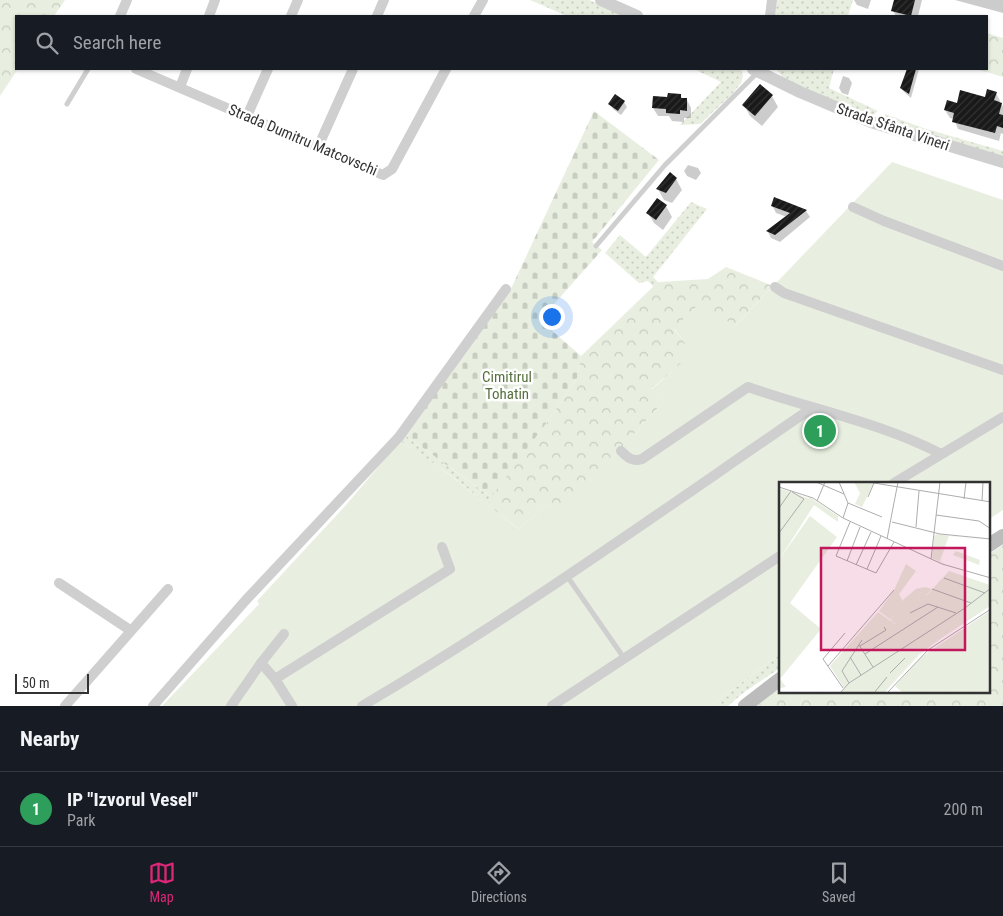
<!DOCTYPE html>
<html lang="en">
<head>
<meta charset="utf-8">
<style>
  body { margin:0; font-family:"Roboto Condensed",sans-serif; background:#20242c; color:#f1f3f6 }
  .scale { position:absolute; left:15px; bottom:12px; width:74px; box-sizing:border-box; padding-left:5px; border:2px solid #323232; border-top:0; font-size:14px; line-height:18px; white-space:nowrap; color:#323232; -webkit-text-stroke:4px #fff; paint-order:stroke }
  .you { position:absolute; left:551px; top:316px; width:18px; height:18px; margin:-12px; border:4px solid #fff; border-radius:50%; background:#1a73e8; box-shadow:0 0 0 8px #1a73e833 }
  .badge { display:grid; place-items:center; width:32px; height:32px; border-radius:50%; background:#db2777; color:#fff; font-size:16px; font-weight:700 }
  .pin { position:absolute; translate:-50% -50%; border:2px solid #fff; box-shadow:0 1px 5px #0006 }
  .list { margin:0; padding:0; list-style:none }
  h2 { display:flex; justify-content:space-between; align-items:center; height:65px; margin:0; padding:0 20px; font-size:21px }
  h2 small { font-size:16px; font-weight:400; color:#9ea1a6 }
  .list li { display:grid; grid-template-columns:32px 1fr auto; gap:15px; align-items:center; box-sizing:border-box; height:75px; padding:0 20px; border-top:1px solid #363941 }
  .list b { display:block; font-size:19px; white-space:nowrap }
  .list p { margin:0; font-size:16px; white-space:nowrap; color:#9ea1a6 }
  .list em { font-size:16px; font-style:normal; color:#9ea1a6 }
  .icon { flex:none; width:28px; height:28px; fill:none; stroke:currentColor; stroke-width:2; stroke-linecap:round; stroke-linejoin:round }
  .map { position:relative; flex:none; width:1003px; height:706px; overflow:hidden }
  .search { position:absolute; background:#171b24; box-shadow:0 1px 4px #0004; left:15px; right:15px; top:15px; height:55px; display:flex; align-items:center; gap:12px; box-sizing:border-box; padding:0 18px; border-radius:0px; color:#9ea1a6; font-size:19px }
  .sheet { height:140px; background:#171b24 }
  nav { display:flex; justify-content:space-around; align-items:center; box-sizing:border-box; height:70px; border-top:1px solid #363941; background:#171b24; font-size:14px; color:#9ea1a6 }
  nav a { display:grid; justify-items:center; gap:2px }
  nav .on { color:#db2777 }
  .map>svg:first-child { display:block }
  .grass { fill:url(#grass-dots) }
  .forest { fill:url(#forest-crowns) }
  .cemetery { fill:url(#cemetery-stones) }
  .garden { fill:#e8efe0 }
  .shadow { fill:#0003 }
  .building { fill:url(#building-hatch) }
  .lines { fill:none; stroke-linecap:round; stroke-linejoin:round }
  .service { stroke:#cfcfcf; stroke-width:5 }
  .minor { stroke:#cfcfcf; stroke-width:10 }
  .tertiary { stroke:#cfcfcf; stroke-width:12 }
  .secondary { stroke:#bcbcbc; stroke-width:14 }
  .labels { text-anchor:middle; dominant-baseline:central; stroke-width:5; stroke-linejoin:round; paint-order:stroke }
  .street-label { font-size:15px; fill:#323232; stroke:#fff }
  .park-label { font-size:15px; fill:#56703c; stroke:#fff }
  .inset-road { fill:none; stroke:#adadad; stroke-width:1 }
  .view { fill:#c2185b; fill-opacity:0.15; stroke:#c2185b; stroke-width:2.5 }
  .inset-edge { fill:none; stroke:#323232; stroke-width:2.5 }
</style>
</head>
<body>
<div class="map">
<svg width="1003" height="706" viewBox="0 0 1003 706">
  <defs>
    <pattern id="grass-dots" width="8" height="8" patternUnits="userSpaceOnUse" patternTransform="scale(1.25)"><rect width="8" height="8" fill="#e8efe0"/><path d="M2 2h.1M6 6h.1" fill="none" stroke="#c7cdc1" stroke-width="1.8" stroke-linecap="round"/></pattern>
    <pattern id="forest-crowns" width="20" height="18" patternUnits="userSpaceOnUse" patternTransform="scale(1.25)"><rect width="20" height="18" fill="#e8efe0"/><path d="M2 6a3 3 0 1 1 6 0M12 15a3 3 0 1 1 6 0" fill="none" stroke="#c7cdc1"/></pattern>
    <pattern id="cemetery-stones" width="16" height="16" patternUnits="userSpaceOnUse" patternTransform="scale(1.25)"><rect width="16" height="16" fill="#e8efe0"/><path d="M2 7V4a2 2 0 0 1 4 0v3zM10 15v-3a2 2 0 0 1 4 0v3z" fill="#c7cdc1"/></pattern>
    <pattern id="building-hatch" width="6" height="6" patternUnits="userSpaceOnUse" patternTransform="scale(1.25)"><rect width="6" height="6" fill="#191919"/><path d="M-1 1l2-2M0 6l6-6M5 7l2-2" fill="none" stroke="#323232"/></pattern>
  </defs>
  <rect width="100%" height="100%" fill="#fff"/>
  <g class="grass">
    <polygon points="530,0 589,0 626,16 567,16"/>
    <polygon points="777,0 853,0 848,16 775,16"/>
    <polygon points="694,69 741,69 743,76 741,83 732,94 700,124 680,125 721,82"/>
    <polygon points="776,69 834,69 829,88 878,111 873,115 869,116 784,79"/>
    <polygon points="885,114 923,128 1003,151 1003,158 885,122"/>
    <polygon points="691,202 707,209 653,277 658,282 654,287 648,281 639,283 605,253 620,235 646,257"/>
    <path d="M405 435 491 497 485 503C458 480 430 460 400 441Z"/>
    <polygon points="780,654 780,668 743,693 728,706 710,706"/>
  </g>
  <g class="forest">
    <polygon points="0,0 65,0 54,16 16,16 16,69 18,69 0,96"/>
    <polygon points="987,33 1003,38 1003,77 977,69 987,69"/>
    <polygon points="726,267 773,286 734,327 717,325 674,329 685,343 690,356 651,389 665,400 559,517 547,505 519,529 485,503 550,418 577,378 581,356 658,282 708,279"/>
    <polygon points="1003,545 1003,706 757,706 780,687 780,692 989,692 989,554"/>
  </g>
  <polygon class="cemetery" points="594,111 659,160 592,242 602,250 540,320 581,356 577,378 550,418 491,497 405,435 509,293"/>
  <path class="garden" d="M892 162 1003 200V510L989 519V483H780V654L710 706H162L259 604 257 601 346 505 400 441C443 467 479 499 519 529L547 505 559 516 665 400 651 390 689 356 683 346 685 343 674 328 697 306 716 325 724 318 734 327Z"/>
  <g class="shadow">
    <polygon points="854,0 871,0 868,9 857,5"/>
    <polygon points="896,0 922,0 918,16 896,16 893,11"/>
    <polygon points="955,0 1003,0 1003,13"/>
    <polygon points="907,69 919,69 911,98 904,92 901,88"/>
    <polygon points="843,76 849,78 852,83 848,95 842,93 839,88"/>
    <polygon points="996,93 1000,101 1000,103 1003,106 1003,134 1001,133 999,141 958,129 954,119 950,118 945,110 958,104 986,98"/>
    <polygon points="680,95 683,99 687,100 691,108 691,118 684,118 684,122 672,121 669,116 658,116 653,108 668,98"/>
    <polygon points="772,96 778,107 762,126 750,116 744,105"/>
    <polygon points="624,102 627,107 621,115 613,109 610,104"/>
    <polygon points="688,165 698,168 701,173 696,180 687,176 684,171"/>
    <polygon points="676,179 682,190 672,203 664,200 658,189"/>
    <polygon points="775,199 806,211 810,217 780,242 771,238 768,232 787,217 776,213 772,205"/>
    <polygon points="666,206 672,217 663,230 654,223 648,213"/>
  </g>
  <g class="building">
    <polygon points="894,0 915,0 911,16 891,11"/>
    <polygon points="907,69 916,69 909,94 900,88"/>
    <polygon points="760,84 773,95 755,116 742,105"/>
    <polygon points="987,89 997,92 994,100 1002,103 999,114 1003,115 1003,128 997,126 995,133 952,122 954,113 944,110 947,100 957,103 960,90 985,97"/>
    <polygon points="668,93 681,94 681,98 687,98 687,111 680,110 680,114 666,113 666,109 652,108 653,96 667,97"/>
    <polygon points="615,94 625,101 618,111 608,104"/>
    <polygon points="670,172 677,178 666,193 656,189"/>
    <polygon points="774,197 807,210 775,235 766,231 790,213 771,206"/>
    <polygon points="657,198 667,205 656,220 646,213"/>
  </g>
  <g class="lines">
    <g class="service">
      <polyline points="67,104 88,69"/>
      <polyline points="596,246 665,165 757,73"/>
      <polyline points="567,576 624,658"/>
    </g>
    <g class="minor">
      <polyline points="120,16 127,0"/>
      <polyline points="209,16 215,0"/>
      <polyline points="291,16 298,0"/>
      <polyline points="377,16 384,0"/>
      <polyline points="474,16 483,0"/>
      <polyline points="770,16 772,0"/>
      <polyline points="136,69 383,175 392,169 446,69"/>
      <polyline points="180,87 187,69"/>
      <polyline points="247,116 268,69"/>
      <polyline points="318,147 353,69"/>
      <polyline points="853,207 884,221 1003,266"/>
      <polyline points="775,287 784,293 1003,370"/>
      <path d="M621 451C628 458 633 462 642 459L748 387C811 409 882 423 941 454"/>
      <polyline points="894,483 1003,417"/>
      <polyline points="59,583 130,630"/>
      <polyline points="261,663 275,679 292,706"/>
      <polyline points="275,679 450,569 442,547"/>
      <polyline points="65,706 168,589"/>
      <polyline points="153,706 245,601 399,437 506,289"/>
      <polyline points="231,706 261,663 284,634"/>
      <path d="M362 706C517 615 664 509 812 408"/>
      <polyline points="552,706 780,556"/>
    </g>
    <g class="tertiary">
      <polyline points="601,0 637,16"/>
      <polyline points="753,69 800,92 871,122 1003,162"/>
    </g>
    <g class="secondary">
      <polyline points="989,545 1003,536"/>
      <polyline points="745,706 780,679"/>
    </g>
  </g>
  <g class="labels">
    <g class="street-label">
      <text transform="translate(893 127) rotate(19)">Strada Sfânta Vineri</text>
      <text transform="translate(303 140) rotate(23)">Strada Dumitru Matcovschi</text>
    </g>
    <g class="park-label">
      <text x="507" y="377">Cimitirul<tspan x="507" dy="17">Tohatin</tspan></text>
    </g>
  </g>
  <g transform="translate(779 482)">
    <rect width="211" height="211" fill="#fff"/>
    <path d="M29 14 59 34V40L35 23 0 78V64L32 20ZM158 52 165 53 207 58 170 54 161 79 167 83 153 76 155 54ZM167 152 140 173 105 211 140 171Z" fill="#e8efe0"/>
    <path d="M75 0 95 1 83 25 76 22 81 11ZM31 34 58 55 11 121 42 147 1 197 7 205 1 206 0 205V78ZM177 69 201 78 200 83 174 73ZM146 105 153 107 147 113 142 110 139 113 141 117 138 124 122 141 117 142 112 139 125 117 137 107ZM211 129V211H124L116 204 142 175Z" fill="#e8efe0"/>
    <path d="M127 82 137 89 120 112 125 121 112 138 100 129 115 108Z" fill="#e8efe0"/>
    <path d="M0 6 34 18 0 64ZM170 89 211 103V124L140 171 105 211H62L65 206 51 184 65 168 99 130 116 142 122 140 137 124 141 117 139 113 142 110 148 113Z" fill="#e8efe0"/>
    <path class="inset-road" d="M37 0 65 12M60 0 69 21M0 5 34 16 64 36 163 82 212 96M89 15 95 1 212 20M185 17 187 0M38 19 46 0M203 19 204 0M69 21 103 35M0 26 12 9M157 33 200 39 212 47M64 36 69 21M71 40 57 74 97 91 115 60M113 40 161 52 212 57M137 45 140 9M0 51 25 17 13 10M108 57 119 0M152 77 161 0M68 79 81 45M77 83 92 50M88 87 102 54M165 96 206 111M153 107 192 121M131 131 149 122 177 131M80 163 94 185M81 164 107 148 105 145M86 172 159 125M71 175 82 193M49 184 115 108M111 191 126 176M70 201 63 189 83 158M64 206 44 177 66 151M61 211 70 201 186 126 212 106M95 211 108 195M108 211 149 168 212 127"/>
    <path class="view" d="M42 66H186V168H42Z"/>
    <rect width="211" height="211" class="inset-edge"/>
  </g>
</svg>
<div class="scale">50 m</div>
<div class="you"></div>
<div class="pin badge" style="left:820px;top:431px;background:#2e9e5b">1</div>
<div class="search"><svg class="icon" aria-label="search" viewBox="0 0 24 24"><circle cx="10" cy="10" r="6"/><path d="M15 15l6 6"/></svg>Search here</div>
</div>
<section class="sheet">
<h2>Nearby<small></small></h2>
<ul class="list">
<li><span class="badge" style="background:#2e9e5b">1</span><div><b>IP &quot;Izvorul Vesel&quot;</b><p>Park</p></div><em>200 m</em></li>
</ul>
</section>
<nav>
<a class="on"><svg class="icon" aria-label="map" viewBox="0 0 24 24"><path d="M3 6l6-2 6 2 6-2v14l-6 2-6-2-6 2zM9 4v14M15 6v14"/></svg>Map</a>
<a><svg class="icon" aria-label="directions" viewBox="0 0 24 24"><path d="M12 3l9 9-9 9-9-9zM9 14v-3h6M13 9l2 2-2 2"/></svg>Directions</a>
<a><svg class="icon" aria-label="saved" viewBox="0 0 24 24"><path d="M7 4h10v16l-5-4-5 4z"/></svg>Saved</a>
</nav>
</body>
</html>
